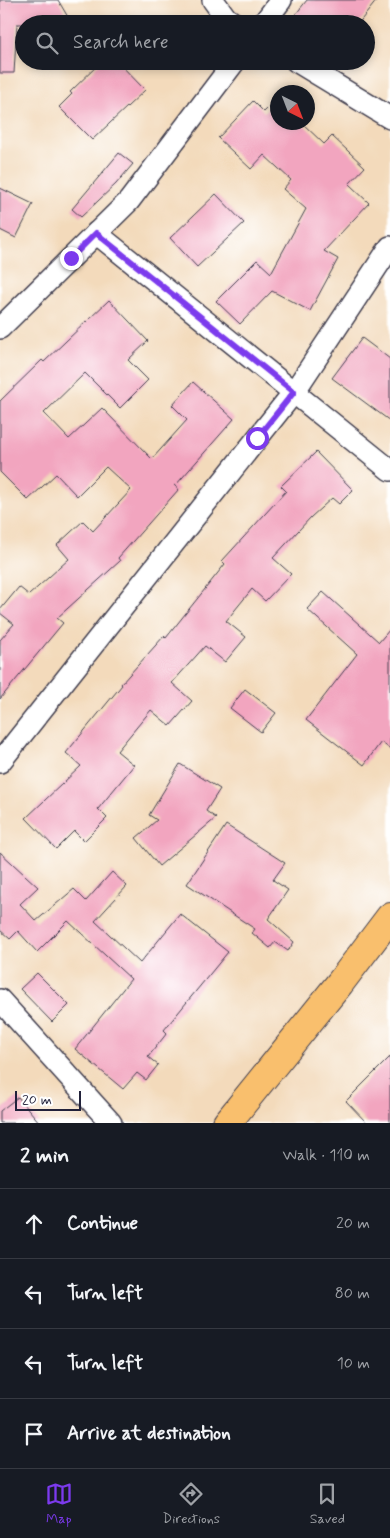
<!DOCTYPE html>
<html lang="en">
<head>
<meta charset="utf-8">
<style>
  body { margin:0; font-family:Mynerve,sans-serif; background:#242831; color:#f1f3f6 }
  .compass { position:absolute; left:270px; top:85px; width:45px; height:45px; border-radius:50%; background:#171b24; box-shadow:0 2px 8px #0003; rotate:138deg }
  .scale { position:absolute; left:15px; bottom:12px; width:66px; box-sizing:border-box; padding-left:5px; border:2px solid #22223b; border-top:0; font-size:14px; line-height:18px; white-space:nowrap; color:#22223b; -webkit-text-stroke:4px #fff; paint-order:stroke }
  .stop { position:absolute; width:15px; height:15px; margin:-11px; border:4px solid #7c3aed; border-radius:50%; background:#fff }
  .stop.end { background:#7c3aed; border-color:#fff; box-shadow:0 1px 5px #0008 }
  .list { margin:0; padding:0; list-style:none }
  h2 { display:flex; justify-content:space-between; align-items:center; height:65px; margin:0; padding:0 20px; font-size:21px }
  h2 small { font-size:16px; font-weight:400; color:#9ea1a6 }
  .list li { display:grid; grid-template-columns:32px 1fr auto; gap:15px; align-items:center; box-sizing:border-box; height:70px; padding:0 20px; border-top:1px solid #363941 }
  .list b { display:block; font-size:19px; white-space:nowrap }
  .list em { font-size:16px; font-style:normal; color:#9ea1a6 }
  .icon { flex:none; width:28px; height:28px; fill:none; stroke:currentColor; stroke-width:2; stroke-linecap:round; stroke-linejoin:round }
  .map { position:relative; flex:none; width:390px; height:1123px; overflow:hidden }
  .search { position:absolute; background:#171b24; box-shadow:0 2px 8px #0003; left:15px; right:15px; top:15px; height:55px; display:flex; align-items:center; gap:12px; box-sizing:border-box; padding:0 18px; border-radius:28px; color:#9ea1a6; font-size:19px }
  .sheet { height:345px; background:#171b24 }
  nav { display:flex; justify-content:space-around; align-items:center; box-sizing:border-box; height:70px; border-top:1px solid #363941; background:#171b24; font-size:14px; color:#9ea1a6 }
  nav a { display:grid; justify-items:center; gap:2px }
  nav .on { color:#7c3aed }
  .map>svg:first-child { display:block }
  .building { fill:#f2a5bf }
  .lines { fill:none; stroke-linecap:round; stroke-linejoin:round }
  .minor-casing { stroke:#413e4e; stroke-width:24 }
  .major-casing { stroke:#413e4e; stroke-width:30 }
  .minor { stroke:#fff; stroke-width:21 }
  .major { stroke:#f9bf6d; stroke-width:28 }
  .route { stroke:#7c3aed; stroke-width:6 }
</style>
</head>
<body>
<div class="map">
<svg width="390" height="1123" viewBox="0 0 390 1123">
  <rect width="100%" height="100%" fill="#fff"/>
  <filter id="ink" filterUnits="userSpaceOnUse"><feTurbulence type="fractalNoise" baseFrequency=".02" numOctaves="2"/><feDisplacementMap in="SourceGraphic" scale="10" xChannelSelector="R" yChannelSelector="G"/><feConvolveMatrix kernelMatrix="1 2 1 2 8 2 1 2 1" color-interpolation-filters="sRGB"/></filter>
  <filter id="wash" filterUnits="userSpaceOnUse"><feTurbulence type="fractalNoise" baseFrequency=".0096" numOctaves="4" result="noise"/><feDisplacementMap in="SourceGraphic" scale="20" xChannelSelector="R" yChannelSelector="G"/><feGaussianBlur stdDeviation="1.12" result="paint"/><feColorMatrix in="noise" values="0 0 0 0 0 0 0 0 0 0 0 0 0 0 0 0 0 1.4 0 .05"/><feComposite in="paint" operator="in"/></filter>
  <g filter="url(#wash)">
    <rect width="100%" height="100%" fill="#f3dabb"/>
    <g id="blocks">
      <g class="building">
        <polygon points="0,0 58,0 72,24 17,24 14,73 0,73"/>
        <polygon points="307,0 377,0 358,24 288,24"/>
        <polygon points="102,61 117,61 145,90 92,140 59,107 72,94 70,92"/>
        <polygon points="278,98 278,122 301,122 324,144 332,136 365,167 349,184 369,203 324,251 338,259 310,311 272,291 240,324 216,301 257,260 271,273 306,209 283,189 291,180 264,155 251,169 218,138 253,101 264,112"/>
        <polygon points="119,153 133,164 116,184 81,217 72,209"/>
        <polygon points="0,188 33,204 16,238 0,230"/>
        <polygon points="216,194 244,223 197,267 170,238"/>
        <polygon points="109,300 148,341 128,360 148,380 120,408 85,373 44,413 69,439 102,408 152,459 187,420 172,405 193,382 234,419 175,486 179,489 118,558 120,561 57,618 63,623 0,699 0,640 14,624 0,613 0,610 19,587 29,595 69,559 57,545 83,521 93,531 131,490 106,467 77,496 56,474 28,500 0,472 0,401 42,360 44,362"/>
        <polygon points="362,338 390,359 390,421 332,378"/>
        <polygon points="316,452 353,490 339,504 332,498 311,517 273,558 291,574 265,601 252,589 226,621 246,637 225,662 205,646 172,683 192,701 170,726 151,710 117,751 134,765 98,809 107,818 84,841 74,831 56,849 26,818 81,766 66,753 122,685 121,684 164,636 166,638 225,564 222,561 286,491 281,486"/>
        <polygon points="323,592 379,642 390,629 390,749 381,742 364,765 306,720 357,654 307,609"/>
        <polygon points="245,689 276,713 261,732 230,708"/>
        <polygon points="180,764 220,789 206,811 216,818 159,866 136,838 157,820 149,815"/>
        <polygon points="226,825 285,863 273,880 288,890 268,919 294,942 288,951 275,942 270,948 252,933 255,929 187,884"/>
        <polygon points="0,852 38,887 20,904 36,921 74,889 86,901 112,872 127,886 95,921 140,963 180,914 228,952 164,1030 167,1033 148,1057 158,1065 146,1080 137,1073 123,1089 75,1049 131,979 68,921 37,952 18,931 10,939 0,930"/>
        <polygon points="37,973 69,1005 52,1022 20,989"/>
        <polygon points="390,1057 390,1123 367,1123 346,1101"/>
        <polygon points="18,1097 40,1123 0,1123 0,1111"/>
      </g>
    </g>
  </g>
  <g filter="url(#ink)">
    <use href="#blocks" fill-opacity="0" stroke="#413e4e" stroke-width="1"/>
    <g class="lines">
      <defs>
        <g id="minor">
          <polyline points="213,0 226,18 235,24"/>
          <polyline points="263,24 281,0"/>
          <polyline points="296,61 390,118"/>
          <polyline points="96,233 390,470"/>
          <polyline points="0,328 129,201 235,61"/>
          <polyline points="0,762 294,392 390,247"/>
          <polyline points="0,1000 111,1123"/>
        </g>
        <polyline id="major" points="227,1123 340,983 390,917"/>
      </defs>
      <use href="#minor" class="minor-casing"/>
      <use href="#major" class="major-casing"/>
      <use href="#minor" class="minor"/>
      <use href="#major" class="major"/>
    </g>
  </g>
  <g class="lines" filter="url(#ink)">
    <polyline class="route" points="71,258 96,233 294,392 257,438"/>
  </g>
</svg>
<svg class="compass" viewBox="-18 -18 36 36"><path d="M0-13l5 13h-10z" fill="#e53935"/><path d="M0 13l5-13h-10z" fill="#9ea1a6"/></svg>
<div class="scale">20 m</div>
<div class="stop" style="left:257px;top:438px"></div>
<div class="stop end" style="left:71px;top:258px"></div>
<div class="search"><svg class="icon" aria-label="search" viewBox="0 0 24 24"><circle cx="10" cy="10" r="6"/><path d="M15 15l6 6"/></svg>Search here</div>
</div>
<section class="sheet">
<h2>2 min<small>Walk · 110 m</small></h2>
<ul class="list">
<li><svg class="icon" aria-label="ahead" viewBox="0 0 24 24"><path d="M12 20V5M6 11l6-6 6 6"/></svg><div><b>Continue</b></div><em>20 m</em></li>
<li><svg class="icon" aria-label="left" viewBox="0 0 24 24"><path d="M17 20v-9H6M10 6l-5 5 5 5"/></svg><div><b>Turn left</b></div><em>80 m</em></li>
<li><svg class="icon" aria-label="left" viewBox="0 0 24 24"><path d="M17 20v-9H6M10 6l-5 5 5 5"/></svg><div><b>Turn left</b></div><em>10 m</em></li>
<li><svg class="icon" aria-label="arrive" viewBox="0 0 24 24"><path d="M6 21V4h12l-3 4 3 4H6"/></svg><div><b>Arrive at destination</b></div></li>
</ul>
</section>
<nav>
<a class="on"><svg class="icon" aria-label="map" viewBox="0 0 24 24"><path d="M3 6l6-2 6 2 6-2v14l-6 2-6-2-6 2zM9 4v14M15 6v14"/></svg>Map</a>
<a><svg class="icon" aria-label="directions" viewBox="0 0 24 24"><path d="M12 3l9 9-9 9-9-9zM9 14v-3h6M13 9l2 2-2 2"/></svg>Directions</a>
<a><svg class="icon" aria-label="saved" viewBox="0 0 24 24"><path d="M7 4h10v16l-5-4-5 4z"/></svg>Saved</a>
</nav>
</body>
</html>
